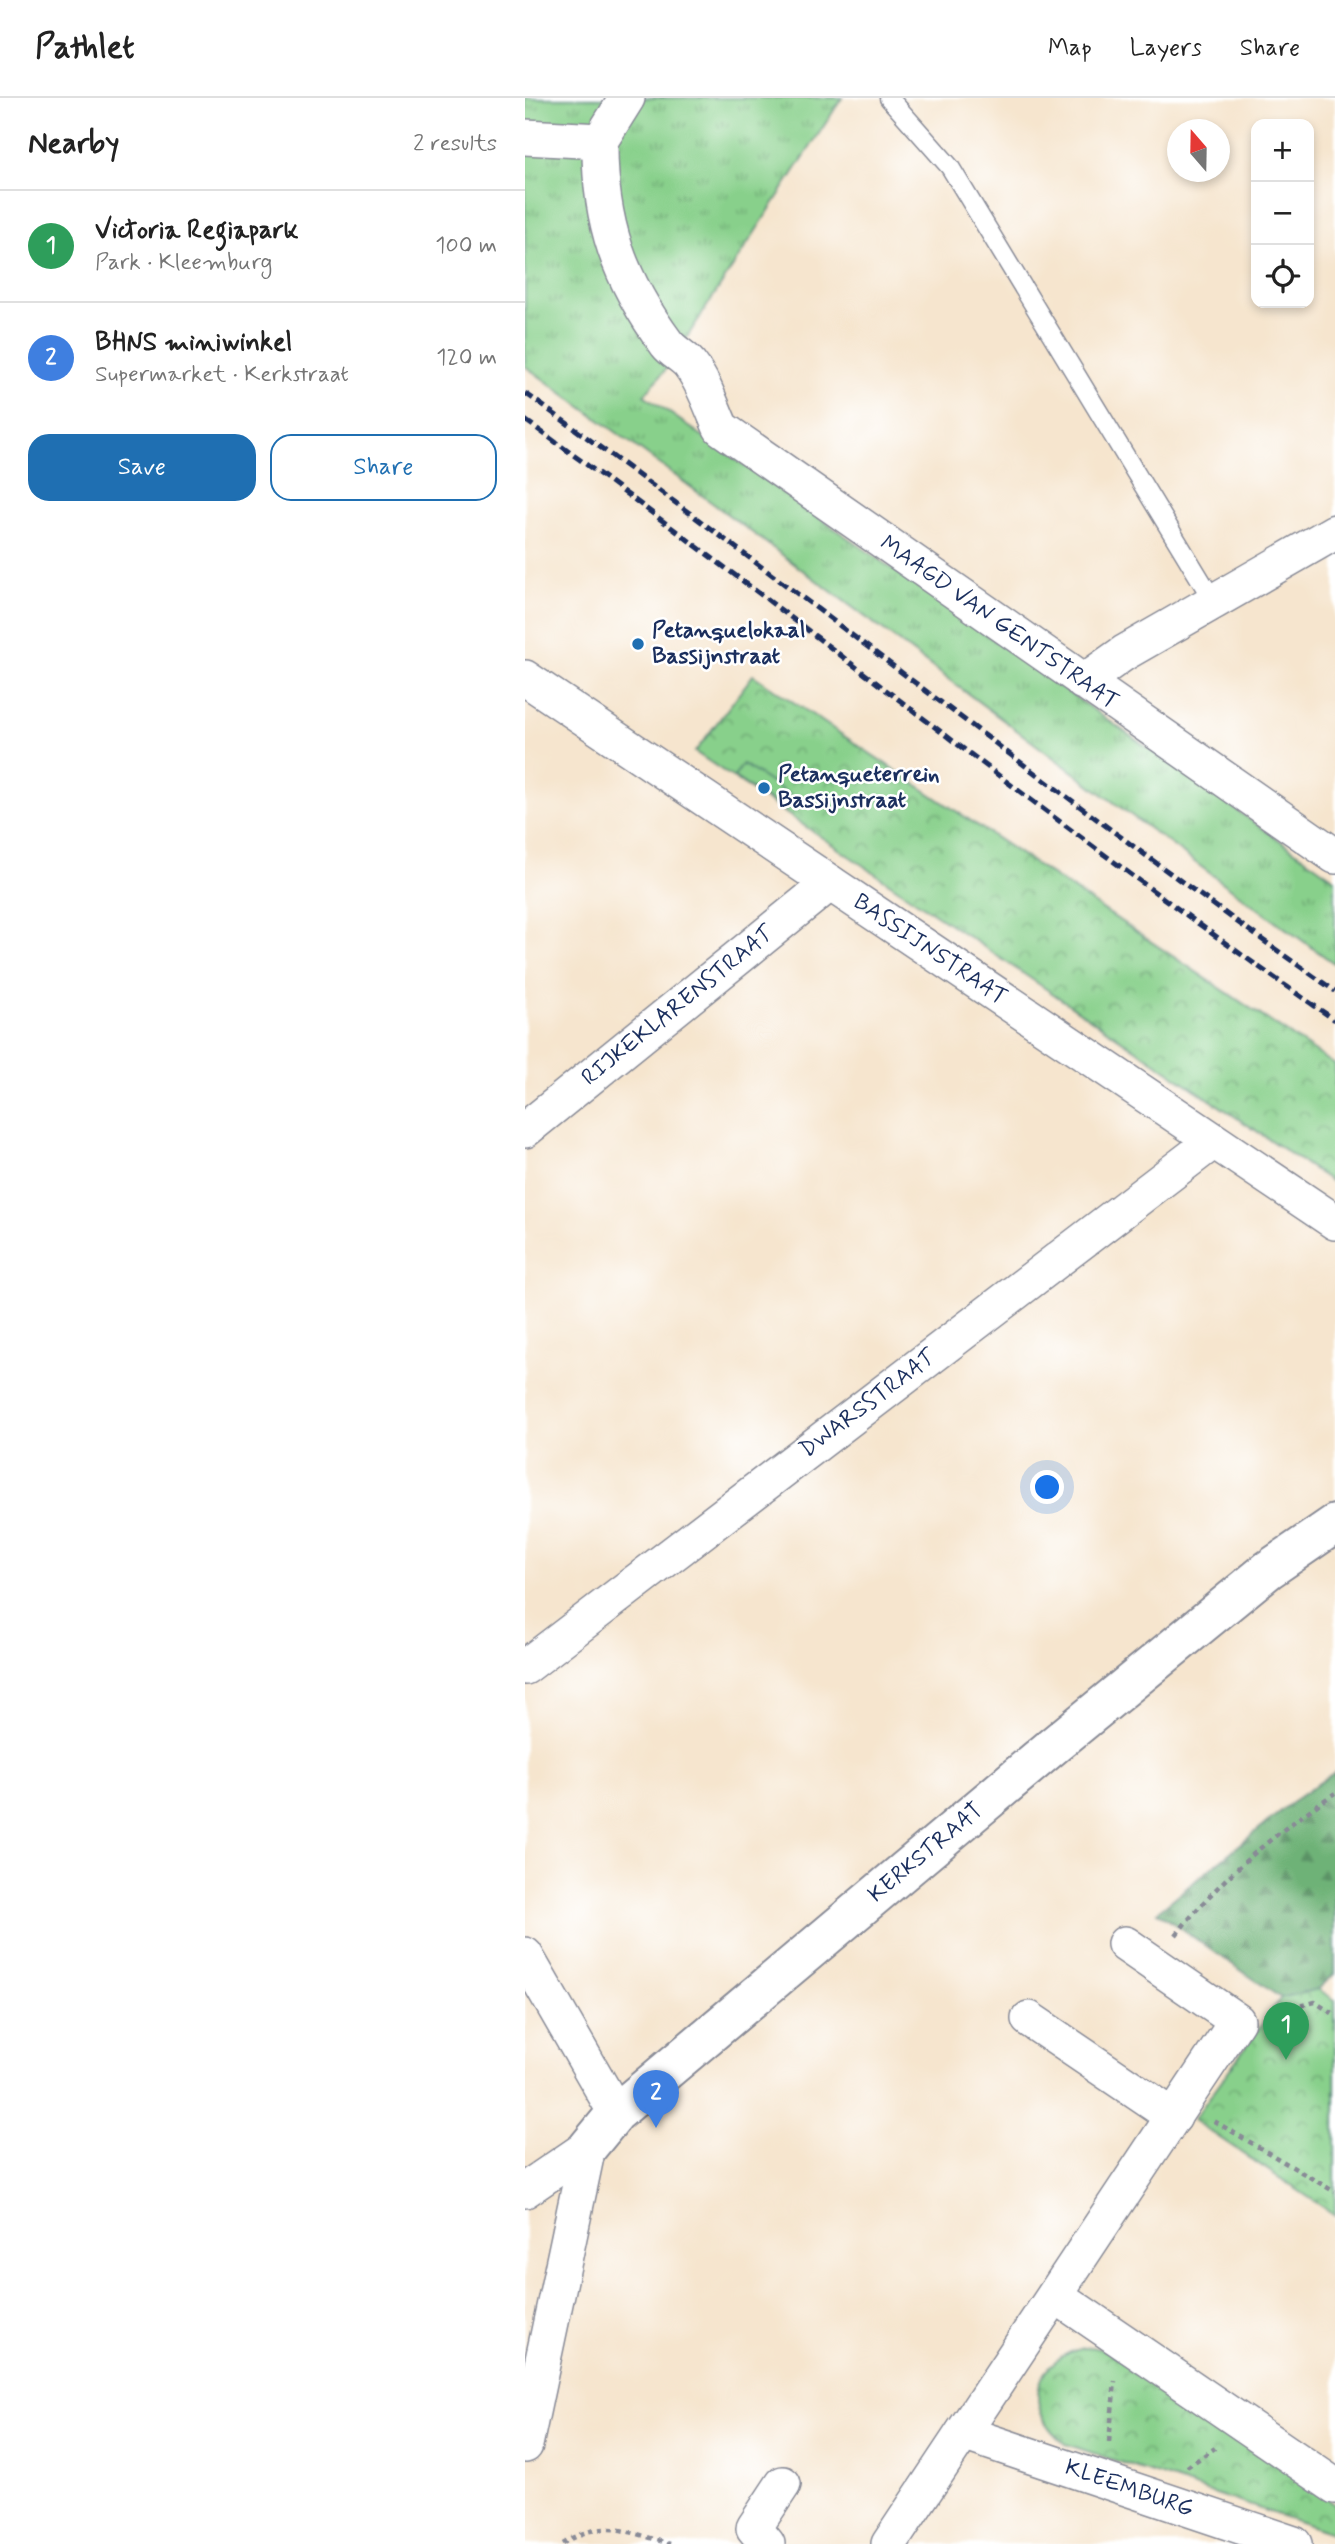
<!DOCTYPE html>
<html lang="en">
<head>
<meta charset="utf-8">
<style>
  body { margin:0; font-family:Mynerve,sans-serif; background:#f2f2f2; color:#222 }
  .controls { position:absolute; right:21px; top:21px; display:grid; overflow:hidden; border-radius:14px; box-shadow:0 4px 10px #0003 }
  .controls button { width:63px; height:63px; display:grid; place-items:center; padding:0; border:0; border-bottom:2px solid #e0e0e0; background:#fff; color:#222; font:35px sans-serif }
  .compass { position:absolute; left:642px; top:21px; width:63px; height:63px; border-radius:50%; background:#fff; box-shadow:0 4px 10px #0003; rotate:340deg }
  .you { position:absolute; left:523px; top:1390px; width:24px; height:24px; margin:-18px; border:5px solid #fff; border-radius:50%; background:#1a73e8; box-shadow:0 0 0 10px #1a73e833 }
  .badge { display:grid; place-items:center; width:46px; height:46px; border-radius:50%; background:#1f6fb2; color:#fff; font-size:23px; font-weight:700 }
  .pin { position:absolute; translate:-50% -58px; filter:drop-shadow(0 2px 4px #0008) }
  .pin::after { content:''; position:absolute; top:37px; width:24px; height:21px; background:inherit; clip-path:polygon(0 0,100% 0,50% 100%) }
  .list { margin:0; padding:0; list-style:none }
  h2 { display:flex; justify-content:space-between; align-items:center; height:91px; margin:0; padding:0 28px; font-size:30px }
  h2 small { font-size:23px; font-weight:400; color:#767676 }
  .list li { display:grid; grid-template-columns:46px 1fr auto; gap:21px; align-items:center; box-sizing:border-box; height:112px; padding:0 28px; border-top:2px solid #e0e0e0 }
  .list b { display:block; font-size:26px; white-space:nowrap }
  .list p { margin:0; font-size:23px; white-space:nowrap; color:#767676 }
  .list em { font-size:23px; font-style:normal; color:#767676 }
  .actions { display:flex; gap:14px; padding:21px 28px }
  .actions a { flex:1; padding:16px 0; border:2px solid #1f6fb2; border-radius:21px; text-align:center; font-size:24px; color:#1f6fb2 }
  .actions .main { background:#1f6fb2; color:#fff }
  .icon { flex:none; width:38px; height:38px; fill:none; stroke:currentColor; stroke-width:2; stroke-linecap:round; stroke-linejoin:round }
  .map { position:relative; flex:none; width:810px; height:2446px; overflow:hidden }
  header { display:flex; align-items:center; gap:42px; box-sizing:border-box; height:98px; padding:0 35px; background:#fff; border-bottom:2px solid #e0e0e0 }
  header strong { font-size:33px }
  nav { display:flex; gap:38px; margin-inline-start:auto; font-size:24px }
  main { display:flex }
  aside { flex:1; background:#fff }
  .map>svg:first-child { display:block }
  .grass { fill:url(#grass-tufts); stroke:#528074; stroke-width:2 }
  .forest { fill:url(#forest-firs); stroke:#44706a; stroke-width:2 }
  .park { fill:url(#park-crowns); stroke:#528074; stroke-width:2 }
  .pitch { fill:#88d08b; stroke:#528074; stroke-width:2 }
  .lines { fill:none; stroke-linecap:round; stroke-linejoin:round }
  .lane-casing { stroke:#888a96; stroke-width:21 }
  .street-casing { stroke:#888a96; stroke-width:38 }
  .secondary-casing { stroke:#888a96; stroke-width:42 }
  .path { stroke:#888a96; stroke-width:4.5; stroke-dasharray:5 5; stroke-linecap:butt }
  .lane { stroke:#fff; stroke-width:18 }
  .street { stroke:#fff; stroke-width:35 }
  .secondary { stroke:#fff; stroke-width:38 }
  .rail { stroke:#1b2f5e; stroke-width:5; stroke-dasharray:10 5; stroke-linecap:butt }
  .poi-dot { fill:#1f6fb2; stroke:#fff; stroke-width:2.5 }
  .labels { text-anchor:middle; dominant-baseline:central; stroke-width:5; stroke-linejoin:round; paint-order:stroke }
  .street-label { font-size:23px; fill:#1b2f5e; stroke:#fff }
  .poi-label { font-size:23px; font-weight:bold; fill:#1b2f5e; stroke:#fff; text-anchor:start }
</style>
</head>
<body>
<header>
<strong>Pathlet</strong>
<nav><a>Map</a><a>Layers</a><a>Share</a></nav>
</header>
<main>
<aside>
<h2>Nearby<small>2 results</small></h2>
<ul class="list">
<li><span class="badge" style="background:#2e9e5b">1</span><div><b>Victoria Regiapark</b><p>Park · Kleemburg</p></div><em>100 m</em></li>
<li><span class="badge" style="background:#3f7fe0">2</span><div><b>BHNS miniwinkel</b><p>Supermarket · Kerkstraat</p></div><em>120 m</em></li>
</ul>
<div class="actions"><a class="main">Save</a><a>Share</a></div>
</aside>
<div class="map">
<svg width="810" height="2446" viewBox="0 0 810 2446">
  <defs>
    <pattern id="grass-tufts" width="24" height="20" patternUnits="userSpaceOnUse" patternTransform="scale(1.75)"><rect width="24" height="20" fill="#88d08b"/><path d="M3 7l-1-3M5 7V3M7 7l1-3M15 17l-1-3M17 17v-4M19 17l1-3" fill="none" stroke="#6ea975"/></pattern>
    <pattern id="forest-firs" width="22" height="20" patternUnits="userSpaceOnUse" patternTransform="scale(1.75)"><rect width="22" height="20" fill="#6eb277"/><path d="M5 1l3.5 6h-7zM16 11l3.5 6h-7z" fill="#5a9165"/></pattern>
    <pattern id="park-crowns" width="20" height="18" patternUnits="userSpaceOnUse" patternTransform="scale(1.75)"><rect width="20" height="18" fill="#88d08b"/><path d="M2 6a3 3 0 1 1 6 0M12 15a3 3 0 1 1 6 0" fill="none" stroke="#6ea975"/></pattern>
  </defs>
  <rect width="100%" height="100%" fill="#fff"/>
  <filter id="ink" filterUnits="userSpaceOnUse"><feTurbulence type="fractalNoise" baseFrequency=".0143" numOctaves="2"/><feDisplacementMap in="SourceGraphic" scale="14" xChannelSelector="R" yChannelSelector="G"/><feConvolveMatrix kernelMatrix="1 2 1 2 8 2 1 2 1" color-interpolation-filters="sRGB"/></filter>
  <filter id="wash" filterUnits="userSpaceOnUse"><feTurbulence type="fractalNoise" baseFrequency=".00686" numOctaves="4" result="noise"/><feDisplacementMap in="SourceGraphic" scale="28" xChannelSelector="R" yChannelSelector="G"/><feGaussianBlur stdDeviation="1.57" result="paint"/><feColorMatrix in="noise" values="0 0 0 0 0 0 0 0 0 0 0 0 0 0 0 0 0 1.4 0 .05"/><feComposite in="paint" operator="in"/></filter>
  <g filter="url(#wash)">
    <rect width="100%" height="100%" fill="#f6e5ce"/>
    <path class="grass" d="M0 0H317L142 270 119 297 810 781V866C537 671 273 464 0 268Z"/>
    <polygon class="forest" points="810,1674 810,1876 793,1891 756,1900 632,1814 771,1701"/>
    <g class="park">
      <polygon points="228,577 810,967 810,1086 170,654"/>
      <polygon points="793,1891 810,1902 810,2117 668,2022 756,1900"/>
      <path d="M566 2249 583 2253 810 2406V2436L541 2346C494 2312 509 2256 566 2249Z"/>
    </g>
    <polygon class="pitch" points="218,666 269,700 260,713 209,679"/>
  </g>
  <g filter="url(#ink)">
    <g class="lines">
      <defs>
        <polyline id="lane" points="364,0 425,69 689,504"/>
        <g id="street">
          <polyline points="0,39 75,43 102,0"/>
          <path d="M75 43C74 124 94 181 142 246 149 255 160 259 166 268 179 285 187 310 196 330L810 758"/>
          <polyline points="0,580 810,1124"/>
          <polyline points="558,584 599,555 810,434"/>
          <polyline points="0,1032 305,785"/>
          <polyline points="0,1569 687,1044"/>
          <polyline points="0,1857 91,2015"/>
          <polyline points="504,1921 649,2019"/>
          <polyline points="0,2092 63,2049"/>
          <polyline points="530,2197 810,2388"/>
          <polyline points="438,2335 769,2446"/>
          <polyline points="0,2347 63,2049"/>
          <polyline points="242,2446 229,2430 258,2386"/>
          <polyline points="364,2446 712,1923 600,1846"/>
        </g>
        <polyline id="secondary" points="63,2049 91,2015 528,1648 743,1472 810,1426"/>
      </defs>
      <use href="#lane" class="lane-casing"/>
      <use href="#street" class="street-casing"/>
      <use href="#secondary" class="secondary-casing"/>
      <g class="path">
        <path d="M651 1837C694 1781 751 1734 810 1695"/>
        <polyline points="747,1915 790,1904 810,1917"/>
        <polyline points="689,2023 810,2094"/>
        <polyline points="584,2344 590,2283"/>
        <polyline points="662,2369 690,2350"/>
        <path d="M37 2446C77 2420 102 2433 145 2446"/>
      </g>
      <use href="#lane" class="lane"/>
      <use href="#street" class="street"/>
      <use href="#secondary" class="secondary"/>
      <g class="rail">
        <path d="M0 295C273 490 534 701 810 893"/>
        <path d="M0 322C273 518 533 732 810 922"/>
      </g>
    </g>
  </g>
  <g class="poi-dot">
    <circle cx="113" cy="546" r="7"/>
    <circle cx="239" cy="690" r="7"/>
  </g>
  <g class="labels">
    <g class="street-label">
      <text transform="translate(474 525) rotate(35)">MAAGD VAN GENTSTRAAT</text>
      <text transform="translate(405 852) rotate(34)">BASSIJNSTRAAT</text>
      <text transform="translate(153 908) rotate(-39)">RIJKEKLARENSTRAAT</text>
      <text transform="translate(343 1306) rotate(-37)">DWARSSTRAAT</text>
      <text transform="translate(401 1755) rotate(-40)">KERKSTRAAT</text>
      <text transform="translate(604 2391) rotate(19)">KLEEMBURG</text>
    </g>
    <g class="poi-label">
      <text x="127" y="533">Petanquelokaal<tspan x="127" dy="26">Bassijnstraat</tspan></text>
      <text x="253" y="677">Petanqueterrein<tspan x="253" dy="26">Bassijnstraat</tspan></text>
    </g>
  </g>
</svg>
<div class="controls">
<button>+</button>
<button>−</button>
<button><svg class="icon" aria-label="locate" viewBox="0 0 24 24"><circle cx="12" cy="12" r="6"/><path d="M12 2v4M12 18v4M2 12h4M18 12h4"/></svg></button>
</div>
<svg class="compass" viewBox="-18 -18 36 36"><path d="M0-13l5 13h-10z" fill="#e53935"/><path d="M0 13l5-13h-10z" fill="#767676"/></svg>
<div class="you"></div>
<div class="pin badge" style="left:761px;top:1962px;background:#2e9e5b">1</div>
<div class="pin badge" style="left:131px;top:2030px;background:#3f7fe0">2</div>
</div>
</main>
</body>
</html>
